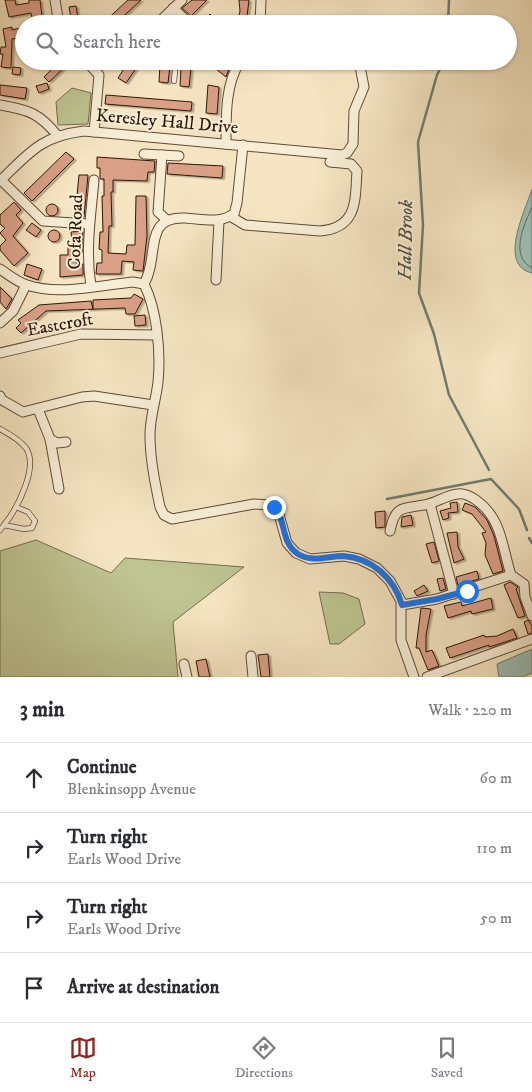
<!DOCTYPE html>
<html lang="en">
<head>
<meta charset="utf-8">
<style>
  body { margin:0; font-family:"IM FELL DW Pica",serif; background:#f2f2f3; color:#2b2b33 }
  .stop { position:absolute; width:15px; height:15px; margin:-11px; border:4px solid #1a73e8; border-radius:50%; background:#fff }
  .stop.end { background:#1a73e8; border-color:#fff; box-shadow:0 1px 5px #0008 }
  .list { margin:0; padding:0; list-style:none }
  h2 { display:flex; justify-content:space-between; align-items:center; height:65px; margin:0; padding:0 20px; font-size:21px }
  h2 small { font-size:16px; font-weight:400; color:#7c7c81 }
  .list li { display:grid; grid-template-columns:32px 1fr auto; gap:15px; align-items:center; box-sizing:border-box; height:70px; padding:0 20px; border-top:1px solid #e1e1e2 }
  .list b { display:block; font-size:19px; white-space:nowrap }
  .list p { margin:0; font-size:16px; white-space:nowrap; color:#7c7c81 }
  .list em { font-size:16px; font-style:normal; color:#7c7c81 }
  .icon { flex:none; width:28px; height:28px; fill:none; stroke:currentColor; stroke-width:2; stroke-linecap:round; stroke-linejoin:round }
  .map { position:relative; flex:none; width:532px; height:677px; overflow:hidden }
  .search { position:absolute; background:#fff; box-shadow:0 1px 4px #0004; left:15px; right:15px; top:15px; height:55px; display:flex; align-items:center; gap:12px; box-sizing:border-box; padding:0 18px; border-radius:28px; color:#7c7c81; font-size:19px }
  .sheet { height:345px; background:#fff }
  nav { display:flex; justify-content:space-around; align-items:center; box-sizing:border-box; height:70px; border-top:1px solid #e1e1e2; background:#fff; font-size:14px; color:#7c7c81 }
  nav a { display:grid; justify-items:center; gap:2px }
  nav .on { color:#8f2418 }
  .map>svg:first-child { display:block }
  .green { fill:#bec492; stroke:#766d4c }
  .water { fill:#9cbfb6; stroke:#707b70 }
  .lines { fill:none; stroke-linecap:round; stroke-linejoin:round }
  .shore { stroke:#656a5e; stroke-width:1 }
  .stream { stroke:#707b70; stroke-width:2.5 }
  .building { fill:#daa087; stroke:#2e1606; filter:url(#shadow) }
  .lane-casing { stroke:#604a35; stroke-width:6 }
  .street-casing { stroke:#604a35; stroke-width:11 }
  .lane { stroke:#f8eed7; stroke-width:4.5 }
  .street { stroke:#f8eed7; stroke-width:9 }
  .route { stroke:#1a73e8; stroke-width:6 }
  .labels { text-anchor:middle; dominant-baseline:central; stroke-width:4; stroke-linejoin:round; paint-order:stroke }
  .street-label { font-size:18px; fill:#2e1606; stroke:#f8eed7 }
  .water-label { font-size:19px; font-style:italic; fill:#545144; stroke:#f8eed7 }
</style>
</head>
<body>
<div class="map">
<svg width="532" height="677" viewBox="0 0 532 677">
  <defs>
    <filter id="shadow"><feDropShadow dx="2.5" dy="1.5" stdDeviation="0" flood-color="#0004"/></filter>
  </defs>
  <rect width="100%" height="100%" fill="#f5e5c2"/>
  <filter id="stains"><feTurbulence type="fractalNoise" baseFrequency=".004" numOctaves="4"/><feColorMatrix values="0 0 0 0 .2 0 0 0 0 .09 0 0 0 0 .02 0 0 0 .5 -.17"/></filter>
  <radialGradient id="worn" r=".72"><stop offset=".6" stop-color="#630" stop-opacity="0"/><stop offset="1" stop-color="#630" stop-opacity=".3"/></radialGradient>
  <g class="green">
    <polygon points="72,88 91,93 88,124 58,125 56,102"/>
    <polygon points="36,540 111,573 125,558 244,567 173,622 178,677 0,677 0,551"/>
    <polygon points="319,592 343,593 359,599 365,624 339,644 330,644"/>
  </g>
  <g class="water">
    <path d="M532 189V273C497 265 526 209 532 189Z"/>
    <polygon points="532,649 532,673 523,677 499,677 497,664"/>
  </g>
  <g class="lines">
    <path class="shore" d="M532 207C524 225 509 256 532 268"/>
    <g class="stream">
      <polyline points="448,24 449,0"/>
      <polyline points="444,61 437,75 418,142 423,225 419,293 434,334 449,395 489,470"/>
      <polyline points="387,499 491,479 519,509 527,530"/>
      <polyline points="529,538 532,543"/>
    </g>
  </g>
  <g class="building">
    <polygon points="5,0 15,0 16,5 29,3 29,0 40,0 42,16 32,18 31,13 9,17"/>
    <polygon points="128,0 141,0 115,24 102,24"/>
    <polygon points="192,0 207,0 191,16 182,8"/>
    <polygon points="239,0 249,0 246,24 237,24 240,11"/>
    <polygon points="76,6 79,24 72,24 69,7"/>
    <polygon points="210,14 220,24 201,24"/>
    <polygon points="12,27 12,30 24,27 24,37 12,39 11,68 1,67 3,54 0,54 1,47 6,47 3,29"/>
    <polygon points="60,61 80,61 72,69 68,64 49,82 44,77"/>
    <polygon points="129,61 141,61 126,83 118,78"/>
    <polygon points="206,61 223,61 230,66 226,77"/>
    <polygon points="160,65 170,66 168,83 159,82"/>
    <polygon points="13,67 21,68 20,75 12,74"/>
    <polygon points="181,68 191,69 189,87 180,86"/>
    <polygon points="47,83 49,89 39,93 36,86"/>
    <polygon points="0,85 27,88 25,99 0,95"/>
    <polygon points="208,85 219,87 217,114 206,113"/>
    <polygon points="106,95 192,102 191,111 105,104"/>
    <polygon points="66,152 74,159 32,201 24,193"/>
    <polygon points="97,157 155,161 154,172 148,172 147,181 113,180 113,192 111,192 112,226 109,226 108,253 126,254 127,245 135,245 136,196 146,196 147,236 143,271 133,270 134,262 122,261 121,274 96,274 97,263 102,263 102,250 99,249 100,232 103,232 102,196 104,196 104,179 100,179 100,168 97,168"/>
    <polygon points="168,163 223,166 222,178 167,174"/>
    <polygon points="79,175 88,175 84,217 75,216"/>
    <polygon points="14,202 21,210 16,215 23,223 13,236 28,253 14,266 0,250 0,246 6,240 0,233 5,228 0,224 0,215"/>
    <circle cx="52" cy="210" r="6"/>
    <polygon points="32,223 41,230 36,237 26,230"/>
    <circle cx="54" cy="236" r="6"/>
    <polygon points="83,231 82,252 76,252 77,265 83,264 83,275 60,277 60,255 68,255 68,243 72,242 71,232"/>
    <polygon points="27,264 42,269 38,280 24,275"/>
    <polygon points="0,287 12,299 6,309 0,302"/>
    <polygon points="134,294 143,299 135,314 126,314 125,308 46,311 21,333 16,328 21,323 18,320 39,305 91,301 93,309 93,300 131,298"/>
    <polygon points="145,315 146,325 135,326 134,316"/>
    <polygon points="457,502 458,512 448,513 449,518 443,520 440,511 451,508 450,503"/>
    <polygon points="465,503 475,507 487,520 494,536 503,571 493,574 485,555 486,543 482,533 486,532 472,514 462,510"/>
    <polygon points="385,511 385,527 376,528 375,512"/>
    <polygon points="411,515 413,525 401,527 402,517"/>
    <polygon points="457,532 458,547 464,559 454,563 447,533"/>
    <polygon points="434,542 439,561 432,563 426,544"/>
    <polygon points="477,571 479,579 458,585 456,577"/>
    <polygon points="443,578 446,589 440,591 437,579"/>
    <polygon points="510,582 518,587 516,589 525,616 518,618 504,585"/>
    <polygon points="424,585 428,591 417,596 414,591"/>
    <polygon points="491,598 493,609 472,614 471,611 448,618 444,606 461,602 462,606"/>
    <polygon points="421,608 431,609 426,635 426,652 432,650 439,666 428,670 419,648 416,648"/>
    <polygon points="528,620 532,626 532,633 528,634 524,622"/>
    <polygon points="513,629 517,638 499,644 489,647 489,645 450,658 446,648 484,635 485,637 497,636"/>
    <polygon points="268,654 270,677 261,677 258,655"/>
    <polygon points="206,659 210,677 199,677 196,661"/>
  </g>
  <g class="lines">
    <defs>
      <g id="lane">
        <polyline points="174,81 176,61"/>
        <path d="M0 429C9 434 19 439 26 448 39 467 17 509 4 525"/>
        <polyline points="0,530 4,525 24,529 32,528 35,521 28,512 16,507"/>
      </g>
      <g id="street">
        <polyline points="55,0 59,24"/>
        <polyline points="173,8 190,24"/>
        <polyline points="157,24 182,0"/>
        <polyline points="260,24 261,0"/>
        <polyline points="362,24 362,22"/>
        <polyline points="86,61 99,75 94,132"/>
        <polyline points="297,63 358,63"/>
        <path d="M0 105C29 110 39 113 58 136"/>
        <path d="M226 144C226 117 225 85 240 61"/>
        <polyline points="144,154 179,156"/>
        <polyline points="162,155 158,212 167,220"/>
        <polyline points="1,180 43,221 89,224"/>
        <path d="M0 181C29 153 41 136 84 131L342 155 347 153 353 144 354 111 364 87 359 61"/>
        <path d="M230 216 245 225 320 231C358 228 355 200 357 171L351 164 330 162"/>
        <path d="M0 269C9 275 17 282 27 285 59 296 101 285 133 282L144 284C157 310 161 352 158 382 156 400 150 417 150 435 150 459 155 483 160 507L164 515 172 519 254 504 270 505 278 511 287 543 296 553 310 559 344 556 359 559 377 568 390 581 401 601V640L414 677"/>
        <polyline points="216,280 219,221"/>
        <path d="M144 284C160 257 142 216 185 218 202 219 219 224 234 214L237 203 243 145"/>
        <path d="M91 286C85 249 91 216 94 180"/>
        <polyline points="0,323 13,311 26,285"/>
        <polyline points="0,353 81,334 156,335"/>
        <polyline points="0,396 2,400 23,412 82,397 94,396 153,405"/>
        <polyline points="38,409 50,439 57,443 66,442"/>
        <polyline points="50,439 59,489"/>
        <polyline points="430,504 454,594"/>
        <path d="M390 531C395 506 401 509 424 505 436 503 446 495 458 494 464 493 470 496 476 500 502 518 502 547 511 575"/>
        <polyline points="402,605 437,599 511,575 524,584 525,597 532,616"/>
        <polyline points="251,656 253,677"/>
        <polyline points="184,664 187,677"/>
        <polyline points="427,677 532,639"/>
      </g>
    </defs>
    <use href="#lane" class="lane-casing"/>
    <use href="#street" class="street-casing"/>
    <use href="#lane" class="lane"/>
    <use href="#street" class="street"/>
  </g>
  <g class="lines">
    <path class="route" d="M274 507C287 521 280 542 298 554 313 563 328 556 343 556 372 558 394 578 402 605L437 599 467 591"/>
  </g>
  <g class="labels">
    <g class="street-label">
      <text transform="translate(167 122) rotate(5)">Keresley Hall Drive</text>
      <text transform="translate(76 232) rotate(-88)">Cofa Road</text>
      <text transform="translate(60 325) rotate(-10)">Eastcroft</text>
    </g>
    <g class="water-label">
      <text transform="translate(406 240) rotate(-89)">Hall Brook</text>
    </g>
  </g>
  <rect width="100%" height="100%" filter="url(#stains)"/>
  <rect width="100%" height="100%" fill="url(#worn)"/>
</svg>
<div class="stop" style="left:467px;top:591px"></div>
<div class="stop end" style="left:274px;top:507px"></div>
<div class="search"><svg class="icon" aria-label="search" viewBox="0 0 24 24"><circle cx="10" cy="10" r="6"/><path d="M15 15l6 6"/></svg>Search here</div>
</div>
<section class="sheet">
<h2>3 min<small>Walk · 220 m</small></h2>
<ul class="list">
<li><svg class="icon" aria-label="ahead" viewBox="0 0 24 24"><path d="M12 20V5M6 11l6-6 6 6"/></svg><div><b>Continue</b><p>Blenkinsopp Avenue</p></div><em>60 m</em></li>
<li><svg class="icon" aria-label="right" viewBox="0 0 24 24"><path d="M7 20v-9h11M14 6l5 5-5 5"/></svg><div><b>Turn right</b><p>Earls Wood Drive</p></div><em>110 m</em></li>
<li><svg class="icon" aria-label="right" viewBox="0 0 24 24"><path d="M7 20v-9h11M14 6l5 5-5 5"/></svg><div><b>Turn right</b><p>Earls Wood Drive</p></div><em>50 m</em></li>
<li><svg class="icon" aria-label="arrive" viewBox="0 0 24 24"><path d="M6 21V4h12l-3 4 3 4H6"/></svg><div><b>Arrive at destination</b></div></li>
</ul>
</section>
<nav>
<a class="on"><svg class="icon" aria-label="map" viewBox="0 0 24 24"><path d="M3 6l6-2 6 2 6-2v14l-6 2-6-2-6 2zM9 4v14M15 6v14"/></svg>Map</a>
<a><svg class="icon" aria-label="directions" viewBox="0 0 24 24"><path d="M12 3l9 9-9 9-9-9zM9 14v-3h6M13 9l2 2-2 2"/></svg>Directions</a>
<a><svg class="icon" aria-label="saved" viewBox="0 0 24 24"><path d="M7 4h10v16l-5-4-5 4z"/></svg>Saved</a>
</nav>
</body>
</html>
